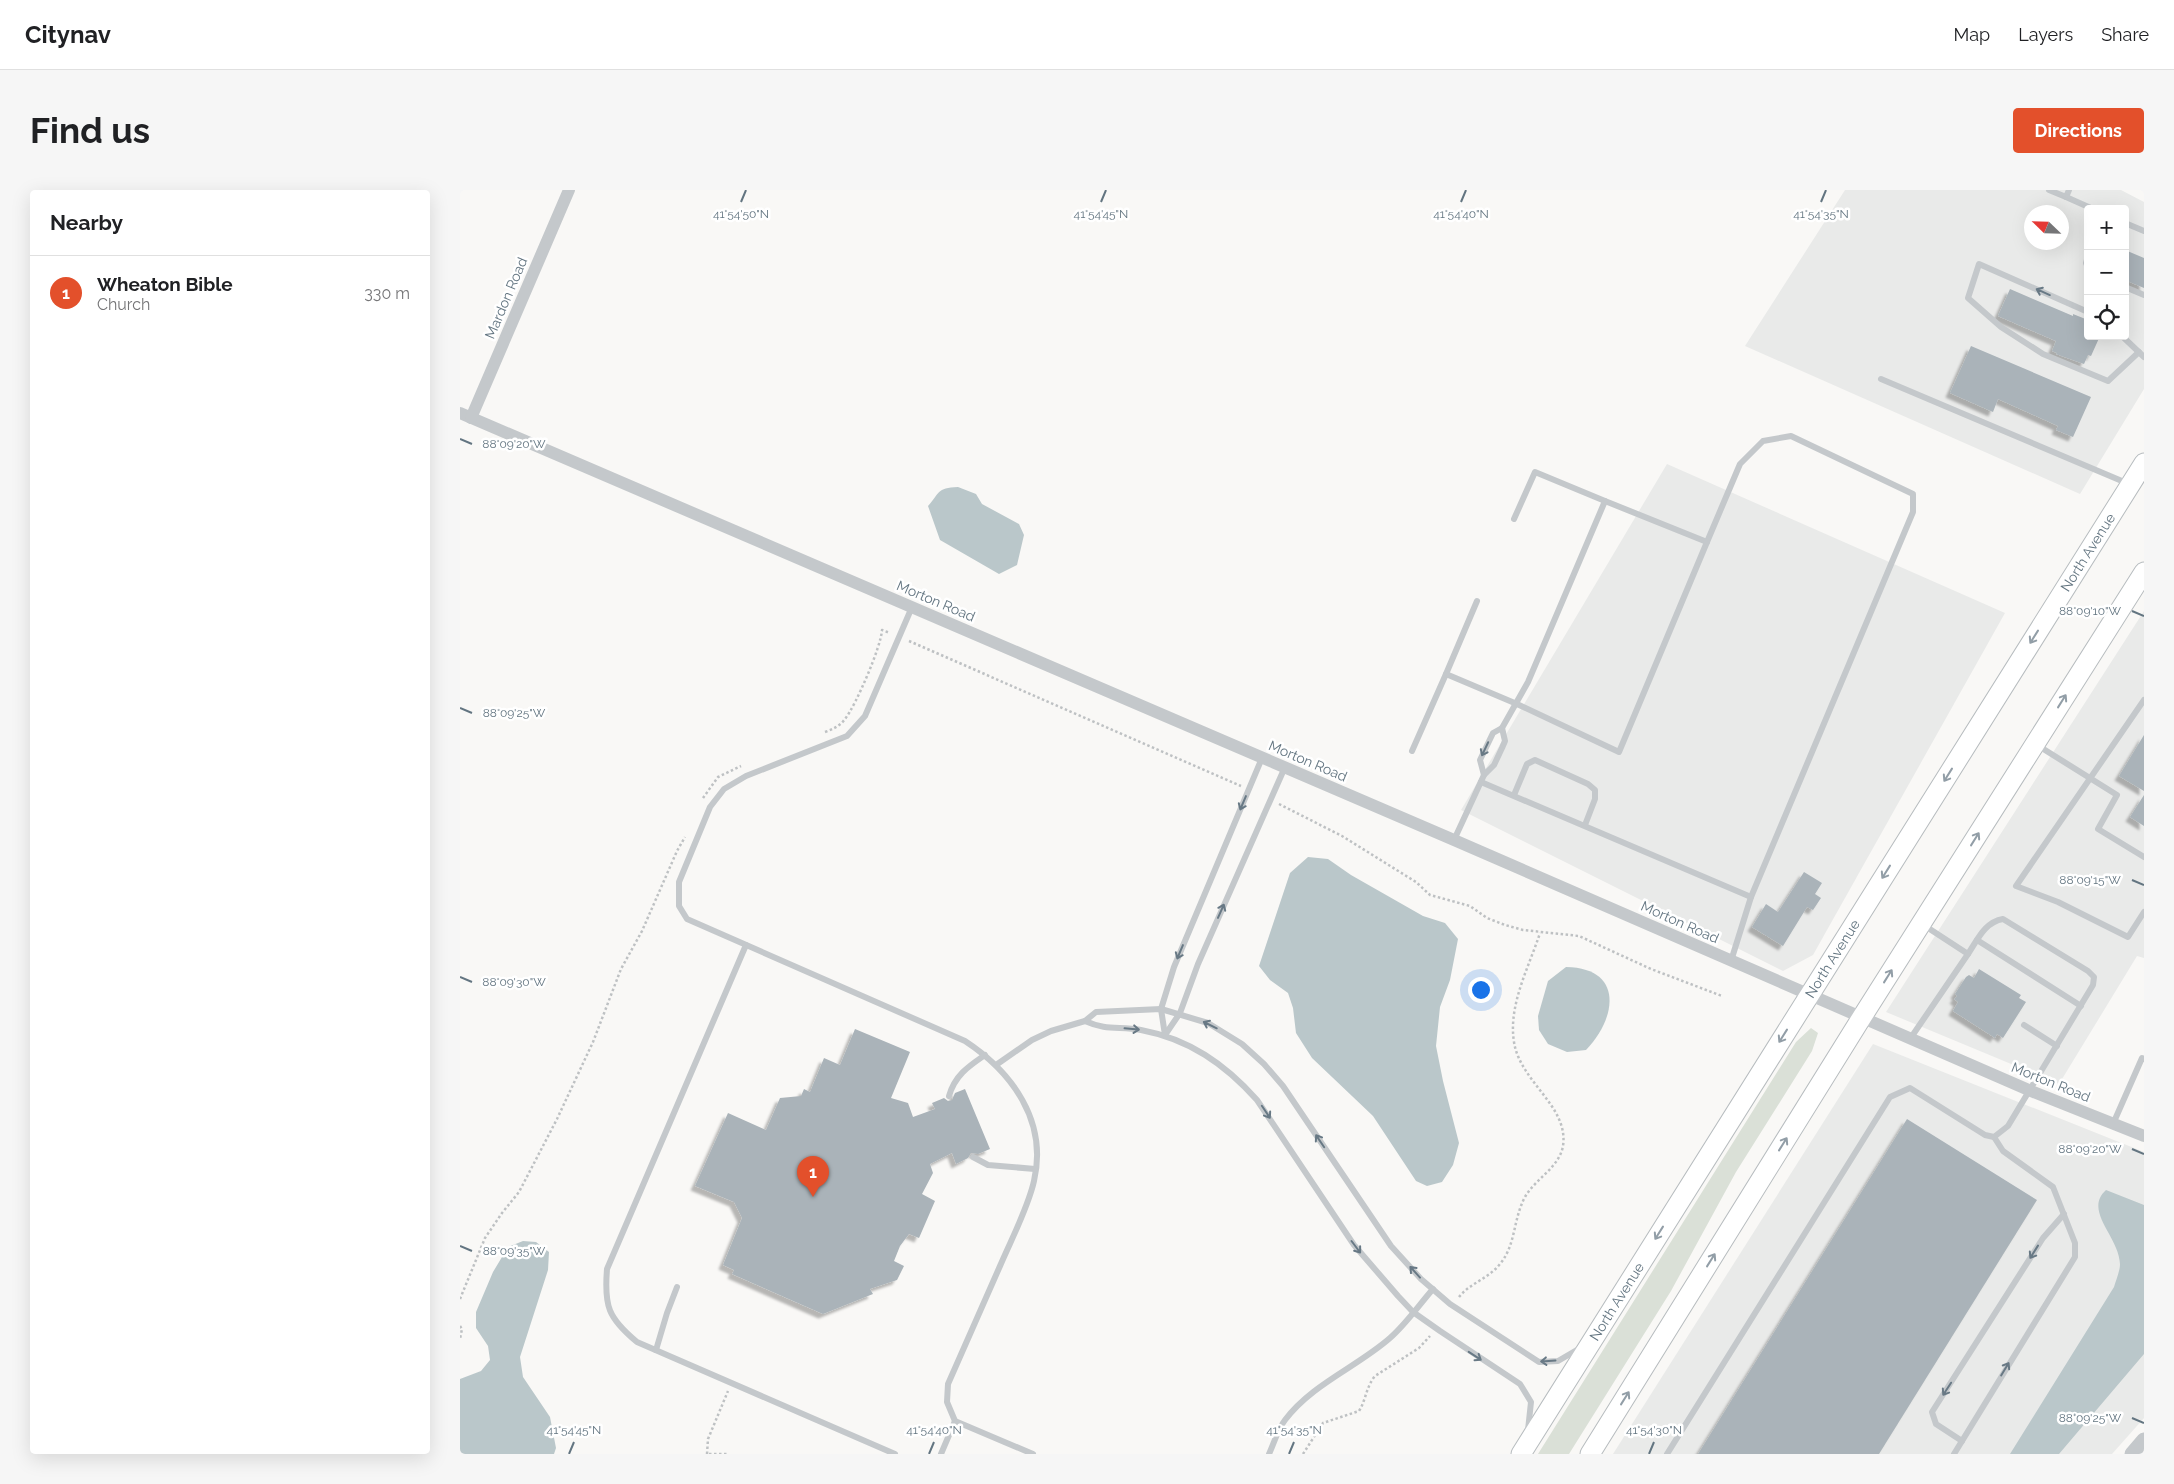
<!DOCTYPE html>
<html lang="en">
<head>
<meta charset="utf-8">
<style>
  body { margin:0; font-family:Raleway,sans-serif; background:#f6f6f6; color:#202124 }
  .controls { position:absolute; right:15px; top:15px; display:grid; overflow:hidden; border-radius:5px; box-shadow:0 5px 20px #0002 }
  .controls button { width:45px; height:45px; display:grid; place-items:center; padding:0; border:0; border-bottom:1px solid #e0e0e0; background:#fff; color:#202124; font:25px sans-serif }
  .compass { position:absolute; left:1564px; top:15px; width:45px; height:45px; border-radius:50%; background:#fff; box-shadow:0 5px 20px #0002; rotate:293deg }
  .you { position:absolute; left:1020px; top:799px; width:18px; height:18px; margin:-12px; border:4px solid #fff; border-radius:50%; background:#1a73e8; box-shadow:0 0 0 8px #1a73e833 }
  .badge { display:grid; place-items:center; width:32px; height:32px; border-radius:50%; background:#e3502b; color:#fff; font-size:16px; font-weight:700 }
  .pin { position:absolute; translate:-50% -41px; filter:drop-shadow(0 1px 2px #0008) }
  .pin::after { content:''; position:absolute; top:26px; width:18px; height:15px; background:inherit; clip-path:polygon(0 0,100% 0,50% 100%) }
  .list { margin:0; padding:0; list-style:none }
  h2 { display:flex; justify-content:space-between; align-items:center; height:65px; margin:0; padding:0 20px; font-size:21px }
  h2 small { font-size:16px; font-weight:400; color:#757577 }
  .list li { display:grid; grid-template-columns:32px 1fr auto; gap:15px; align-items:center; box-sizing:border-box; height:75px; padding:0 20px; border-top:1px solid #e0e0e0 }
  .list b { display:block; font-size:19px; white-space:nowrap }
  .list p { margin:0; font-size:16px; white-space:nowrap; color:#757577 }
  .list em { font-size:16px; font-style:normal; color:#757577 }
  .icon { flex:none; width:28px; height:28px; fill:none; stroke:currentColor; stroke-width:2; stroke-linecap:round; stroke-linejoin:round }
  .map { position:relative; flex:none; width:1684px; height:1264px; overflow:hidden; border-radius:5px }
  header { display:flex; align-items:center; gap:30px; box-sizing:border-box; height:70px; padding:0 25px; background:#fff; border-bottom:1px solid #e0e0e0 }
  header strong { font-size:24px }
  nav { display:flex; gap:28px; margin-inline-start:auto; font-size:18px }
  .intro { display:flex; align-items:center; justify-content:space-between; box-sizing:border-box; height:120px; padding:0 30px }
  h1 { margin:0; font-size:35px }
  .button { padding:12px 22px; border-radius:5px; background:#e3502b; color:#fff; font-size:18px; font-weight:700 }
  main { display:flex; gap:30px; padding:0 30px }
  aside { flex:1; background:#fff; border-radius:5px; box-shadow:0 5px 20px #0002 }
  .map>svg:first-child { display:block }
  .built { fill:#e9eae9; fill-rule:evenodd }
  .green { fill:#dae0d7 }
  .water { fill:#bac7ca }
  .building { fill:#aab3b9; filter:url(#shadow) }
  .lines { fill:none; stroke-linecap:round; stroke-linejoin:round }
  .primary-casing { stroke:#b7bcbf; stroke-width:21 }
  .path { stroke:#bec1c3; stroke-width:2.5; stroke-dasharray:2.5 2.5; stroke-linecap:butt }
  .service { stroke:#c4c8cb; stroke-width:6 }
  .minor { stroke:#c4c8cb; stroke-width:12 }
  .tertiary { stroke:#c4c8cb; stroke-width:15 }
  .primary { stroke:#fff; stroke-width:19 }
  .oneway { stroke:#687985 }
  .oneway2 { stroke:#929ea7 }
  .ticks { fill:none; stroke:#637581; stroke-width:2 }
  .labels { text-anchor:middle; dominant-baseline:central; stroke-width:5; stroke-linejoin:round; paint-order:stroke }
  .street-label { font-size:14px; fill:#637581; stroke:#fff }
  .ticks-label { font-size:12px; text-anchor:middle; fill:#637581; stroke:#fff; stroke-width:5; stroke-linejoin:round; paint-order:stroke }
</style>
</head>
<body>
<header>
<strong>Citynav</strong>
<nav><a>Map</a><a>Layers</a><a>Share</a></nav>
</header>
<div class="intro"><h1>Find us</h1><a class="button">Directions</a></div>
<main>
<aside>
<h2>Nearby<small></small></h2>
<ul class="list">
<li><span class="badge">1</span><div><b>Wheaton Bible</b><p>Church</p></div><em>330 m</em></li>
</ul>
</aside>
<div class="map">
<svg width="1684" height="1264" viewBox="0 0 1684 1264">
  <defs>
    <filter id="shadow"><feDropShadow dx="-4.5" dy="4.5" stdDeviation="1" flood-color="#0004"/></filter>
  </defs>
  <rect width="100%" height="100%" fill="#f9f8f6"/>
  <g class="built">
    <path d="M1385 0H1661L1684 12V199L1620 304 1285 156ZM1628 19H1665V146H1628ZM1572 22H1602V52H1572Z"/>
    <polygon points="1207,274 1545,423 1353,765 1323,781 1001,620"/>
    <polygon points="1684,421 1684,768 1677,766 1599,894 1426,822"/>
    <polygon points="1413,854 1684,962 1684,1228 1652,1264 1153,1264"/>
  </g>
  <polygon class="green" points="1351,838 1358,843 1352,861 1276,982 1211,1101 1109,1264 1078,1264 1336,852"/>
  <g class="water">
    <path d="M498 297 516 304 522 314 559 334 564 345 557 375 539 384 480 350 468 316C480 303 476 298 498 297Z"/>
    <polygon points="848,667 868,669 891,685 963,726 985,733 998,749 990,790 980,817 976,856 983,891 999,953 993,975 982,992 967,996 956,991 913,926 852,868 836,843 833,818 828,803 810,790 799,776 830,683"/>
    <path d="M1106 777C1164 778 1157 828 1126 860L1107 862 1088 854 1079 840 1078 826 1088 791Z"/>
    <path d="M1646 1000 1684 1015V1164L1599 1264H1550L1654 1097C1656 1090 1660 1081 1660 1074 1659 1046 1623 1021 1646 1000Z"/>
    <polygon points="63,1051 76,1052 89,1062 88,1080 60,1167 63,1187 90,1227 96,1258 94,1264 0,1264 0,1189 21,1181 30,1170 28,1156 16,1138 16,1122 33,1082 48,1057"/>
  </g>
  <g class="building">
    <polygon points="1665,60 1684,68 1684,98 1665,90"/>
    <polygon points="1550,99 1613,126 1613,124 1628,130 1628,146 1640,146 1631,166 1628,165 1624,174 1596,164 1597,163 1592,161 1596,151 1538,126"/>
    <polygon points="1511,156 1631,207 1613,247 1596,240 1598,236 1538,209 1533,222 1490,203"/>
    <polygon points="1684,545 1684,601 1659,586"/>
    <polygon points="1684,605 1684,636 1670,627"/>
    <polygon points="1344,682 1362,693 1355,704 1361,708 1353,720 1347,717 1323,756 1292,737 1306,714 1318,722"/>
    <polygon points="1519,779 1561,805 1559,808 1566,812 1543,848 1537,844 1535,848 1493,821 1498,812 1494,809 1497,806 1495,804 1506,787 1509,785 1514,788"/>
    <polygon points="395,839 450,862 431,908 448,913 453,927 475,919 472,913 484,908 488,911 492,910 495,903 505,899 530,959 518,964 511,963 508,968 496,974 492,963 470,974 473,983 462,1004 475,1011 459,1048 449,1044 440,1056 434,1071 444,1076 437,1090 410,1099 413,1104 363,1124 272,1084 274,1080 263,1075 282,1028 274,1012 235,996 268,923 306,940 320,908 341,906 344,899 350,902 364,868 380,875"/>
    <polygon points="1447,929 1577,1010 1419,1264 1238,1264"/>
  </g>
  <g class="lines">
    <defs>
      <g id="primary">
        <path id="s1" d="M1061 1264 1684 273"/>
        <polyline points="1130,1264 1402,827 1684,382"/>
      </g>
    </defs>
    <use href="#primary" class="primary-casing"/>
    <g class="path">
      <polyline points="449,451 781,596"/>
      <path d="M365 542C373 539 380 536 385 529 396 515 421 457 422 440L430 443"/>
      <polyline points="243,608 258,587 281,576"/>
      <polyline points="819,614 882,646 956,692 970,705 1010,716 1027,728 1045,735 1063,740 1119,746 1191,779 1262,806"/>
      <path d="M999 1107C1010 1093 1028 1089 1040 1074 1056 1055 1053 1029 1065 1007 1075 989 1099 978 1103 956 1109 916 1060 892 1054 852 1048 815 1069 777 1080 743"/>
      <polyline points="0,1109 25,1048 42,1023 59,1002 97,929 133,852 161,779 182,741 217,661 225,647"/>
      <polyline points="0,1136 2,1139 0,1149"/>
      <polyline points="247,1264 248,1249 268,1201"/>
      <polyline points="249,1264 268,1264"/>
      <path d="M843 1264 863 1233 899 1221C906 1210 906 1197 915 1186L959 1158 970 1146"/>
    </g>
    <g class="service">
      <polyline points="1589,0 1606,7 1609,0"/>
      <polyline points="1606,7 1633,19"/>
      <polyline points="1665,33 1684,41"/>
      <polyline points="1628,66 1626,73 1628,78"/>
      <polyline points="1665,97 1684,105"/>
      <polyline points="1628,122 1519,74 1508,108 1541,137 1583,164 1648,191 1679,162"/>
      <polyline points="1662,146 1684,167"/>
      <polyline points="1421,189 1669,294"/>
      <polyline points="1247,352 1280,274 1303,251 1331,246 1453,304 1453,322 1291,707 1271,771"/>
      <path d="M452 417 405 526 387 546 286 586 264 599 250 617 219 692V716L227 729 505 851C552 882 588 931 574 991 568 1018 551 1050 540 1076 523 1115 505 1155 488 1194L487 1212 495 1231 573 1264"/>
      <polyline points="986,484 1017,411"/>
      <polyline points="1684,510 1556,696 1598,712 1668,747 1684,722"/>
      <polyline points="1577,555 1657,605 1638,639 1684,667"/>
      <polyline points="952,561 986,484 1057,514 1159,562 1247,352 1145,311"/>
      <polyline points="1024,585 1020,570 1033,543 1042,538 1068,492 1145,311 1075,282 1054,329"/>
      <polyline points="1021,592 1291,707"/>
      <polyline points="1054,605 1067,574 1075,570 1128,594 1135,600 1135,609 1125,635"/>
      <polyline points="994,650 1024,585 1034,575 1042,558 1045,551 1042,538"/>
      <polyline points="1517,750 1621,816"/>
      <path d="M286 755 147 1079C144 1116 148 1128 177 1152L435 1264"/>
      <path d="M625 831C647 841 659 836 681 840 729 849 765 874 797 910L894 1055 938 1106 953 1122 980 1141 1060 1194 1071 1212 1068 1240"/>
      <polyline points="1564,835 1597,856"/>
      <polyline points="705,845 701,819 714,777 802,568"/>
      <polyline points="705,845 720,823 738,774 825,577"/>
      <polyline points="1450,849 1508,764 1462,734"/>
      <polyline points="536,875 572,850 591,841 625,831 636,822 701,819 748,833 782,854 804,874 823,896 931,1056 961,1089 990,1114 1079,1172 1098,1171 1122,1157"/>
      <path d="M489 906C495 885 509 876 525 865"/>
      <polyline points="1653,934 1682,868 1684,869"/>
      <polyline points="513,967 528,975 575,979"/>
      <polyline points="196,1160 207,1123 217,1097"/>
      <polyline points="1502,1251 1476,1234 1472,1222 1583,1048 1604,1024"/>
      <polyline points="481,1264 495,1231"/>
      <path d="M809 1264C814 1253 818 1239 825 1230 852 1194 897 1177 930 1148 946 1134 959 1115 973 1099"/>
      <path d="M1207 1264 1430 907 1450 898 1525 945 1534 947 1548 936 1633 795 1634 787 1628 781 1543 729C1525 732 1518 749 1508 764"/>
      <polyline points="1494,1264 1615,1067 1615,1053 1593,997 1543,961 1534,947"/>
    </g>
    <g class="minor">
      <polyline points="0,223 994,650 1571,901 1684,946"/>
      <polyline points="11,228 109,0"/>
    </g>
    <polyline class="tertiary" points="1672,1264 1684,1250"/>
    <use href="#primary" class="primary"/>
  </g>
  <defs><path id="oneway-shaft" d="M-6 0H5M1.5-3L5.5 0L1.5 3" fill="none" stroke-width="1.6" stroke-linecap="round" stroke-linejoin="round" transform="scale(1.25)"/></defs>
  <g class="oneway">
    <use href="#oneway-shaft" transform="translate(1583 102) rotate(-156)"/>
    <use href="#oneway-shaft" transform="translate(1025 559) rotate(115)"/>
    <use href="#oneway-shaft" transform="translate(783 613) rotate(113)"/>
    <use href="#oneway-shaft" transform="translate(761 721) rotate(-66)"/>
    <use href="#oneway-shaft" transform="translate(720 762) rotate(113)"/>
    <use href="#oneway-shaft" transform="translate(750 835) rotate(-154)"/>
    <use href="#oneway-shaft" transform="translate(672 839) rotate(5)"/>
    <use href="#oneway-shaft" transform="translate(806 922) rotate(56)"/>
    <use href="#oneway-shaft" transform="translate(860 951) rotate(-124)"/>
    <use href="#oneway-shaft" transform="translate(896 1057) rotate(53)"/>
    <use href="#oneway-shaft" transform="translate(1574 1062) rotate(122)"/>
    <use href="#oneway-shaft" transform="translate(955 1082) rotate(-132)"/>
    <use href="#oneway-shaft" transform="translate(1015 1166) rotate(33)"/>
    <use href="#oneway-shaft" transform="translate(1088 1171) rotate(176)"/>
    <use href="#oneway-shaft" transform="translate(1545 1179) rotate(-59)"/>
    <use href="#oneway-shaft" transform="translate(1487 1199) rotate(123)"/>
  </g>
  <g class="oneway2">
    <use href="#oneway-shaft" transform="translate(1574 447) rotate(122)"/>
    <use href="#oneway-shaft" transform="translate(1602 511) rotate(-58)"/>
    <use href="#oneway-shaft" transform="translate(1488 585) rotate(122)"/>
    <use href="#oneway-shaft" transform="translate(1515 649) rotate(-58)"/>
    <use href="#oneway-shaft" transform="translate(1426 682) rotate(122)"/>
    <use href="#oneway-shaft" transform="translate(1428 786) rotate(-58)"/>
    <use href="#oneway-shaft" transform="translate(1323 846) rotate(122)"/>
    <use href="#oneway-shaft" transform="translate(1323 954) rotate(-58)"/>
    <use href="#oneway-shaft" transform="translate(1199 1043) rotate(122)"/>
    <use href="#oneway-shaft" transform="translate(1251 1070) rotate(-58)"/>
    <use href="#oneway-shaft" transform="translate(1165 1208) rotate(-58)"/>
  </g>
  <path class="ticks" d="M281 12 286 0M641 12 646 0M1001 12 1006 0M1361 12 1366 0M0 249 12 254M1672 421 1684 426M0 518 12 523M1672 690 1684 695M0 787 12 792M1672 959 1684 964M0 1056 12 1061M1672 1228 1684 1233M109 1264 114 1252M469 1264 474 1252M829 1264 834 1252M1189 1264 1194 1252"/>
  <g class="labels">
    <g class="street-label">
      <text transform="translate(46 108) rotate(-67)">Mardon Road</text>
      <text stroke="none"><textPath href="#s1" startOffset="1065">North Avenue</textPath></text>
      <text transform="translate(476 411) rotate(23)">Morton Road</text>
      <text transform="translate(848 571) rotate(23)">Morton Road</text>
      <text transform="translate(1220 732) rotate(24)">Morton Road</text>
      <text stroke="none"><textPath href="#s1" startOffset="585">North Avenue</textPath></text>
      <text transform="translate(1591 892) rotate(22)">Morton Road</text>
      <text stroke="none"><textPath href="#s1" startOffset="180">North Avenue</textPath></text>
    </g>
  </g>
  <g class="ticks-label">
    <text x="281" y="28">41°54'50"N</text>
    <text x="641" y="28">41°54'45"N</text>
    <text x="1001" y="28">41°54'40"N</text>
    <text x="1361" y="28">41°54'35"N</text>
    <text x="54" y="258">88°09'20"W</text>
    <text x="1630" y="425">88°09'10"W</text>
    <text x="54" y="527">88°09'25"W</text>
    <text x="1630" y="694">88°09'15"W</text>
    <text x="54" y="796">88°09'30"W</text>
    <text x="1630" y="963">88°09'20"W</text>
    <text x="54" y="1065">88°09'35"W</text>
    <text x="1630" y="1232">88°09'25"W</text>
    <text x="114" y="1244">41°54'45"N</text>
    <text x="474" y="1244">41°54'40"N</text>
    <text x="834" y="1244">41°54'35"N</text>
    <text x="1194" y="1244">41°54'30"N</text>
  </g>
</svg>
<div class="controls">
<button>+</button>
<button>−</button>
<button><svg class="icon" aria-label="locate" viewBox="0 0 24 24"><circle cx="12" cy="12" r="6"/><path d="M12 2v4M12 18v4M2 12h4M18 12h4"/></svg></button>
</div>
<svg class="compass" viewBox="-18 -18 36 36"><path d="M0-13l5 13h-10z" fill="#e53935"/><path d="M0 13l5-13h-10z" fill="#757577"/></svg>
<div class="you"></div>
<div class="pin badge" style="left:353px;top:1007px">1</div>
</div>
</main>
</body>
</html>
